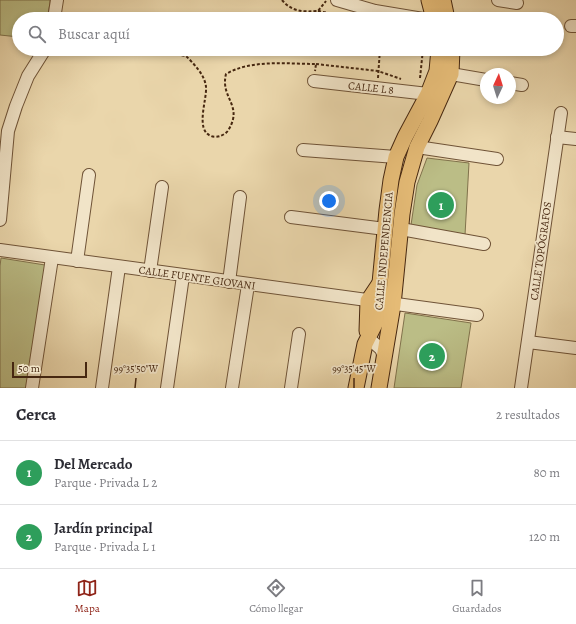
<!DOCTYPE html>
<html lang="es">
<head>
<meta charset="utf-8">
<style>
  body { margin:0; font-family:Alegreya,serif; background:#f2f2f3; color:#2b2b33 }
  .compass { position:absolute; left:480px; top:68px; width:36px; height:36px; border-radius:50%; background:#fff; box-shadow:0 2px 6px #0003; rotate:4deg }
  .scale { position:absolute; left:12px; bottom:10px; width:75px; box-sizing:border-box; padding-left:4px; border:2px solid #462710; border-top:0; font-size:11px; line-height:14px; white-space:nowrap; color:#462710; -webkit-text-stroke:3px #f1e4c8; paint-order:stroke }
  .you { position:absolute; left:329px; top:201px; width:14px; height:14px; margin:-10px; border:3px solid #fff; border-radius:50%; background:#1a73e8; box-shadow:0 0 0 6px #1a73e833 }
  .badge { display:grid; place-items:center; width:26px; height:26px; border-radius:50%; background:#8f2418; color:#fff; font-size:13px; font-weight:700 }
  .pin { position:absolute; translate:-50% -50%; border:2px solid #fff; box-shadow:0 1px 4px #0006 }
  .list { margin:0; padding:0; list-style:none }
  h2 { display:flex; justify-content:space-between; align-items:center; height:52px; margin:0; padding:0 16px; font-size:17px }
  h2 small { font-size:13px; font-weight:400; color:#7c7c81 }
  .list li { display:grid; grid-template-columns:26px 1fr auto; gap:12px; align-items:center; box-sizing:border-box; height:64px; padding:0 16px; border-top:1px solid #e1e1e2 }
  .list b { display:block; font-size:15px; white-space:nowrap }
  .list p { margin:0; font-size:13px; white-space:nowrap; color:#7c7c81 }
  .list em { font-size:13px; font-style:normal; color:#7c7c81 }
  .icon { flex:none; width:22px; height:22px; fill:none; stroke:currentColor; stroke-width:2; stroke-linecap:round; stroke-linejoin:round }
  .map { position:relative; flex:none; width:576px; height:388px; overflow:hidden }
  .search { position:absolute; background:#fff; box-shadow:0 2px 6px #0003; left:12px; right:12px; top:12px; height:44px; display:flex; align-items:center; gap:10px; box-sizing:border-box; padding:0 14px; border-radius:22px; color:#7c7c81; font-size:15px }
  .sheet { height:180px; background:#fff }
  nav { display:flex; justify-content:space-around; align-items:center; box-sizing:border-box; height:56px; border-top:1px solid #e1e1e2; background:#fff; font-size:11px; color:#7c7c81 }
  nav a { display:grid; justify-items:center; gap:2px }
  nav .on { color:#8f2418 }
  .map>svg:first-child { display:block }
  .green { fill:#bbbd86; stroke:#80724b }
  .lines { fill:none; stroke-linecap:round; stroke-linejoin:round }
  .minor-casing { stroke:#6f5337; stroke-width:14 }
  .major-casing { stroke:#462710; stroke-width:17 }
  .path { stroke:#462710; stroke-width:2; stroke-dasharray:3 2; stroke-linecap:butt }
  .minor { stroke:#f1e4c8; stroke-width:12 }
  .major { stroke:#e5bb76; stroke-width:15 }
  .ticks { fill:none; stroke:#462710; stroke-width:1.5 }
  .labels { text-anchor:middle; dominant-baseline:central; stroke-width:3.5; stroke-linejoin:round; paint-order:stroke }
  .street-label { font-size:11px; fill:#462710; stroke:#f1e4c8 }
  .ticks-label { font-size:10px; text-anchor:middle; fill:#462710; stroke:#f1e4c8; stroke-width:3.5; stroke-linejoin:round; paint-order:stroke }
</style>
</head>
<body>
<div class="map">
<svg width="576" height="388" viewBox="0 0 576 388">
  <rect width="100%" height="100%" fill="#ead6ab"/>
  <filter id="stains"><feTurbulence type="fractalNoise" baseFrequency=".005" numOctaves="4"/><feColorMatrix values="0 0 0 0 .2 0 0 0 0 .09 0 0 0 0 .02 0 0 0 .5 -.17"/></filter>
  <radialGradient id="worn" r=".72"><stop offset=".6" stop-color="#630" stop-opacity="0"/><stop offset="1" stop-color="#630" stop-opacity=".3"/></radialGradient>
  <g class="green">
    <polygon points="0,0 50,0 50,3 47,19 19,19 19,37 0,35"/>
    <polygon points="427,158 469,163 465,235 411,225 417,185"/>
    <polygon points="1,258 45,265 27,388 0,388 0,266"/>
    <polygon points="405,313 471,323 461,388 394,388"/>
  </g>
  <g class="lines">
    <defs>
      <g id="minor">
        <polyline points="337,0 375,11 423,19"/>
        <polyline points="498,0 517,3"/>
        <polyline points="54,19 57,0"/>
        <polyline points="571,26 576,26"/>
        <polyline points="451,74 486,80"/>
        <polyline points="314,81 428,94"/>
        <polyline points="510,83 522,85"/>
        <polyline points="557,137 576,139"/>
        <polyline points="417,147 497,159"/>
        <polyline points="303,150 396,157"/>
        <polyline points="291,217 385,229"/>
        <polyline points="0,220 8,131 16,106 28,76 45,49"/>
        <polyline points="401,229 484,244"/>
        <polyline points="0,250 477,315"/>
        <polyline points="77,261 89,175"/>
        <polyline points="150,271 162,187"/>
        <polyline points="229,282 240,197"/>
        <polyline points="367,337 381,349 385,359"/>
        <polyline points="528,342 576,348"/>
        <polyline points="32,388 52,258"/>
        <polyline points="102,388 119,267"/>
        <polyline points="167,388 183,276"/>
        <polyline points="232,388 248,285"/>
        <polyline points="291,388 299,334"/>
        <polyline points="521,388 561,113"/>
      </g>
      <g id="major">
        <polyline points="429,0 434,19"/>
        <polyline points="443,0 447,19"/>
        <polyline points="367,331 368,301 380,283"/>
        <polyline points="356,388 365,344 376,322 381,303 380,283 387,210 391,180 396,157 405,137 428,94 437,71 439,49"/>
        <polyline points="379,388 393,305 402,214 407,182 417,147 430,121 451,74 452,49"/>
      </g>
    </defs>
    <use href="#minor" class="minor-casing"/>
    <use href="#major" class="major-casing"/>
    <g class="path">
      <path d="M282 0C292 12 303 12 318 11L326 1"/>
      <polyline points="318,11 358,19"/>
      <path d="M137 49 186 56C194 64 205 75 206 87 207 100 195 130 211 136 213 137 217 137 220 136 223 135 227 133 229 129 243 105 220 98 226 74 252 59 287 64 316 64L315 71"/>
      <polyline points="316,64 378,71 401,79"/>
      <polyline points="378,78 380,49"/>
      <polyline points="420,78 423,49"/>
    </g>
    <use href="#minor" class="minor"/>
    <use href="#major" class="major"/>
  </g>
  <path class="ticks" d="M135 388 136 378M354 388V378"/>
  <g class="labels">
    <g class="street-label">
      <text transform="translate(371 88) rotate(6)">CALLE L 8</text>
      <text transform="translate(384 251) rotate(-85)">CALLE INDEPENDENCIA</text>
      <text transform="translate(541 251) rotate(-82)">CALLE TOPÓGRAFOS</text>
      <text transform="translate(197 278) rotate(8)">CALLE FUENTE GIOVANI</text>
    </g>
  </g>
  <g class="ticks-label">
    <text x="136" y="372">99°35'50"W</text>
    <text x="354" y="372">99°35'45"W</text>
  </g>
  <rect width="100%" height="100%" filter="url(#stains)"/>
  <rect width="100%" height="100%" fill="url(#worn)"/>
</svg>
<svg class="compass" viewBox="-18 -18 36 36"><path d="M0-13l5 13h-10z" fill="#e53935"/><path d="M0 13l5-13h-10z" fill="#7c7c81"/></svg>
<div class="scale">50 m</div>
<div class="you"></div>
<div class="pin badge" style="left:441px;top:205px;background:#2e9e5b">1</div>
<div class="pin badge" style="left:432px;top:356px;background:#2e9e5b">2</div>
<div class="search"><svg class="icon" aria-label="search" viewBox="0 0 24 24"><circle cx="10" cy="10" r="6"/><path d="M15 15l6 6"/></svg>Buscar aquí</div>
</div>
<section class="sheet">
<h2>Cerca<small>2 resultados</small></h2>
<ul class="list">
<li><span class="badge" style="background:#2e9e5b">1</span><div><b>Del Mercado</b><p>Parque · Privada L 2</p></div><em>80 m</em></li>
<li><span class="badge" style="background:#2e9e5b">2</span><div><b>Jardín principal</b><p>Parque · Privada L 1</p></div><em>120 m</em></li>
</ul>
</section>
<nav>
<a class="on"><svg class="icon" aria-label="map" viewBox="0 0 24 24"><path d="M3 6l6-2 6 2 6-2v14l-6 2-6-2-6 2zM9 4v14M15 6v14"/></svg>Mapa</a>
<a><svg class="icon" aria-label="directions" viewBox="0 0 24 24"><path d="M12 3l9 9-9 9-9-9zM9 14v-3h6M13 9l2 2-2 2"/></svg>Cómo llegar</a>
<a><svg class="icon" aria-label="saved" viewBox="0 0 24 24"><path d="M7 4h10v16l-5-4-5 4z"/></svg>Guardados</a>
</nav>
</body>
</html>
